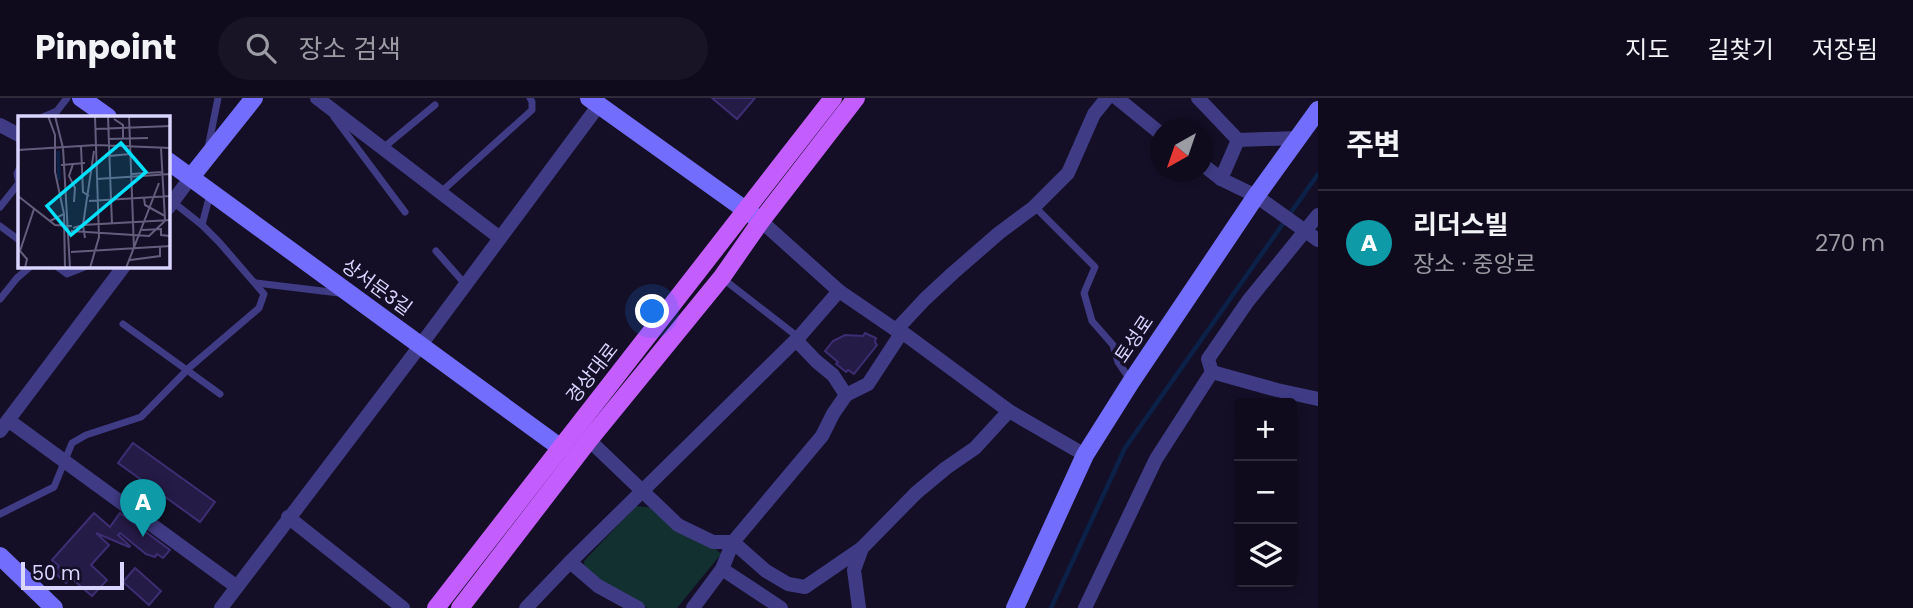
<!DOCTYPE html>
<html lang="ko">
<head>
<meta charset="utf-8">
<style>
  body { margin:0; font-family:Poppins,"Noto Sans KR",sans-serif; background:#181425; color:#f1f3f6 }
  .controls { position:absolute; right:21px; bottom:21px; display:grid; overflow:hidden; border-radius:7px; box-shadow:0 4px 10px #0003 }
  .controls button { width:63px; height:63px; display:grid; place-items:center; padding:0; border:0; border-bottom:2px solid #2f2b3b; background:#0f0b1c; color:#f1f3f6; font:35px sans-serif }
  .compass { position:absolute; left:1150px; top:21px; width:63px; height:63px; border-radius:50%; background:#0f0b1c; box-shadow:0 4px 10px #0003; rotate:220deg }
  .scale { position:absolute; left:21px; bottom:18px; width:103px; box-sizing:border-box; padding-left:7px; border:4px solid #dad5ff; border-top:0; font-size:19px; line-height:24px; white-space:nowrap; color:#dad5ff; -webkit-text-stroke:5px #140f26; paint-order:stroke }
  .you { position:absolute; left:653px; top:214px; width:24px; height:24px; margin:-18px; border:5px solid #fff; border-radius:50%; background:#1a73e8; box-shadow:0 0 0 10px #1a73e833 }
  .badge { display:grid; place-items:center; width:46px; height:46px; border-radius:50%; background:#2563eb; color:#fff; font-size:23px; font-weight:700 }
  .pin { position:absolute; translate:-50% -58px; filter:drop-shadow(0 2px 4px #0008) }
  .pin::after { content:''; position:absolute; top:37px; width:24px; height:21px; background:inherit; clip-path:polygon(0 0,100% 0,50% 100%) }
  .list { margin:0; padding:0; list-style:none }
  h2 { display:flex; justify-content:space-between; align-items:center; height:91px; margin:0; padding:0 28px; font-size:30px }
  h2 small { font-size:23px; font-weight:400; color:#9b9ba3 }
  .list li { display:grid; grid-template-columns:46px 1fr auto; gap:21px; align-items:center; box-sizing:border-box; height:105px; padding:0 28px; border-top:2px solid #2f2b3b }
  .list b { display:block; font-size:26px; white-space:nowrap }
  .list p { margin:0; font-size:23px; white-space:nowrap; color:#9b9ba3 }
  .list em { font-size:23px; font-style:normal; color:#9b9ba3 }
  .icon { flex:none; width:38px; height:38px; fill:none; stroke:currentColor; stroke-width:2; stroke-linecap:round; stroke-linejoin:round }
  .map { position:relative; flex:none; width:1318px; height:510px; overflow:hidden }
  header { display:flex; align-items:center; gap:42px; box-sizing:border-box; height:98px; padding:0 35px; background:#0f0b1c; border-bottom:2px solid #2f2b3b }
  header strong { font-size:33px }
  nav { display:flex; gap:38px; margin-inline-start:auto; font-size:24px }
  .search { width:490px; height:63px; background:#181425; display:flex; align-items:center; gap:18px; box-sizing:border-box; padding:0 24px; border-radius:38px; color:#9b9ba3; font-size:26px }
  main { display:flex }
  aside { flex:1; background:#0f0b1c }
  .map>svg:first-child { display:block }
  .green { fill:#123030 }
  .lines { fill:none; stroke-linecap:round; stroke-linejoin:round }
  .stream { stroke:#0c2148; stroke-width:4.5 }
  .building { fill:#251b47; stroke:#3d2e73; stroke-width:2 }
  .lane { stroke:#3f3b85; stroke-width:7 }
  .street { stroke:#3f3b85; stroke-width:14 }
  .secondary { stroke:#736dfe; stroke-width:18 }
  .primary { stroke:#c45dfe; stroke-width:18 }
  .labels { text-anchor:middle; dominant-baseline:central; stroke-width:7; stroke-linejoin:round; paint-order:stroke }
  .street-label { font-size:19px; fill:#dad5ff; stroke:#140f26 }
  .inset-river { fill:none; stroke:#0c2148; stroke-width:3.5 }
  .inset-road { fill:none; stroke:#635e7d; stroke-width:2 }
  .view { fill:#02e0fd; fill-opacity:0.15; stroke:#02e0fd; stroke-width:3.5 }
  .inset-edge { fill:none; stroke:#dad5ff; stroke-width:3.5 }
</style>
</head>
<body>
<header>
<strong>Pinpoint</strong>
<div class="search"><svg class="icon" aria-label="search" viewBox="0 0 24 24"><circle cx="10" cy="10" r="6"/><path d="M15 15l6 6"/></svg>장소 검색</div>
<nav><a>지도</a><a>길찾기</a><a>저장됨</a></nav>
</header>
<main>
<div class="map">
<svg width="1318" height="510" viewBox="0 0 1318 510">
  <rect width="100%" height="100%" fill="#140f26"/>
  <polygon class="green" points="636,408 654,410 711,447 721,456 677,510 648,510 630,502 585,473 584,463"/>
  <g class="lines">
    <polyline class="stream" points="1051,510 1125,350 1318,76"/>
  </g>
  <g class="building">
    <polygon points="712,0 755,0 737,21"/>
    <polygon points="865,235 876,240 875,244 877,247 854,276 848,272 846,274 836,266 838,264 825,253 833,243 845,237 863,238"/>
    <polygon points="133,345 215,404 200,424 118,365"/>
    <polygon points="94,415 110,429 120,415 170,452 163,460 157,456 155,459 146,456 120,435 118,437 130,448 129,449 96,435 109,447 91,467 107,482 92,498 71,480 66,485 54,474 59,468 52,462"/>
    <polygon points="135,470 161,493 149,507 123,484"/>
  </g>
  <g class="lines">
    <g class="lane">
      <polyline points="43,19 57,13 67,0"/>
      <polyline points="334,19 405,114"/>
      <polyline points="208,50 218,0"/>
      <polyline points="383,50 435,7"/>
      <polyline points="441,94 532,12 532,4 530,0"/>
      <polyline points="173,104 202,127"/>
      <polyline points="0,109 19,85 17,76 19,71"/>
      <polyline points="1035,109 1095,169 1084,195 1092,223 1113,247 1118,264 1131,283"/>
      <polyline points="0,128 19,142"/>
      <polyline points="436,153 465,186"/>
      <polyline points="56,168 67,176 87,168"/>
      <polyline points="722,180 798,239"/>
      <polyline points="256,185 339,195"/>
      <polyline points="0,201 17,180 31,168"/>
      <polyline points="123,226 220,296"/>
      <polyline points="0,416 54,389 72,345 86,337 141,319 190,269 259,210 264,196 219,144 202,127 210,96"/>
    </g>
    <g class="street">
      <polyline points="317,0 500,140"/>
      <polyline points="1117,0 1160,35"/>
      <polyline points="1198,0 1238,42 1297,40"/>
      <polyline points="0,27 19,37"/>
      <polyline points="1202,66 1221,81 1238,42"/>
      <polyline points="1221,81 1256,98 1318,142"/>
      <polyline points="168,110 191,79"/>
      <polyline points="761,123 839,193"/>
      <polyline points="896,232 902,234 1009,313 1085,357"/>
      <polyline points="1212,274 1208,261 1248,203 1318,117"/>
      <polyline points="846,297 868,286 902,234"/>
      <polyline points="8,322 237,489"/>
      <polyline points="0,333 124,168"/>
      <polyline points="589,342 678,427 713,444 733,444 766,473 788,486 805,489 862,450"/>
      <polyline points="288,419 403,510"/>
      <polyline points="570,464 598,488 638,510"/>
      <polyline points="722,471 781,510"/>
      <polyline points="221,510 420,248 599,7"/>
      <polyline points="526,510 570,464 799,239 839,193 896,232 925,201 953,175 999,135 1034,109 1068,75 1094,16 1107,0"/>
      <polyline points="693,510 722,471 733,444 822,338 833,316 846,297 833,277 816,263 796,242"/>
      <polyline points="859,510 854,472 862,450 916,395 946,370 975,350 1009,313"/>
      <polyline points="1085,510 1156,361 1212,274 1277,292 1318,301"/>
    </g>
    <g class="secondary">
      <polyline points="81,0 108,19"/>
      <polyline points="589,0 758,121"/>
      <polyline points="168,63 561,350"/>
      <polyline points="191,79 254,0"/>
      <polyline points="0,458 54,510"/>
      <polyline points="1015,510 1085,357 1131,284 1256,98 1318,12"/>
    </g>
    <g class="primary">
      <polyline points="436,510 833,0"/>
      <polyline points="460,510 589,342 722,179 761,123 856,0"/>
    </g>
  </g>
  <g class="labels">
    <g class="street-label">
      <text transform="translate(377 189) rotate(36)">상서문3길</text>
      <text transform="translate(1134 241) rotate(-56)">토성로</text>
      <text transform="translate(592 275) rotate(-52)">경상대로</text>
    </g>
  </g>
  <g transform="translate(18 18)">
    <rect width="152" height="152" fill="#140f26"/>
    <path class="inset-river" d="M40 35 41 64"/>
    <path class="inset-road" d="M30 0 37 19V56L46 98 32 105M37 0 45 32 52 152M90 0 93 84M111 0 116 133M96 3 105 9V22M77 13 153 10M90 23 130 22M63 30 65 76 71 80M143 32 147 104M0 34 78 29 153 32M91 40 112 38M55 48 51 60 57 72 56 86M43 49 67 47M114 58 144 56M79 63 153 58M0 80 37 109 54 110M126 82 127 89 147 100M93 84 94 108M71 85 153 80M46 98 47 152M55 112 65 109 76 35M124 114 143 113V119L153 120M53 115 131 120 148 104M67 122 65 109 153 104M53 136 153 130M112 144 142 140V131M7 152 9 143 2 135 16 93M72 152 81 121 77 0M108 152 141 67"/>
    <path class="view" d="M103 27 128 56 53 119 29 90Z"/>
    <rect width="152" height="152" class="inset-edge"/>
  </g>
</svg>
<div class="controls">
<button>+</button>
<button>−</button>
<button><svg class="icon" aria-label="layers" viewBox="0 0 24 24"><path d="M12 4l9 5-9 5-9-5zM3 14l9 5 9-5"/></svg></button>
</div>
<svg class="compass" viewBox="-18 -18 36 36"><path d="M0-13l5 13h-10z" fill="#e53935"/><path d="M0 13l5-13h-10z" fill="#9b9ba3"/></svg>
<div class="scale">50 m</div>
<div class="you"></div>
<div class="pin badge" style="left:143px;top:439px;background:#0f9aa8">A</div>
</div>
<aside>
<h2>주변<small></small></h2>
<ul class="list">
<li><span class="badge" style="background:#0f9aa8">A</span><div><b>리더스빌</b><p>장소 · 중앙로</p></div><em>270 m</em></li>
</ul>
</aside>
</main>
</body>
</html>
